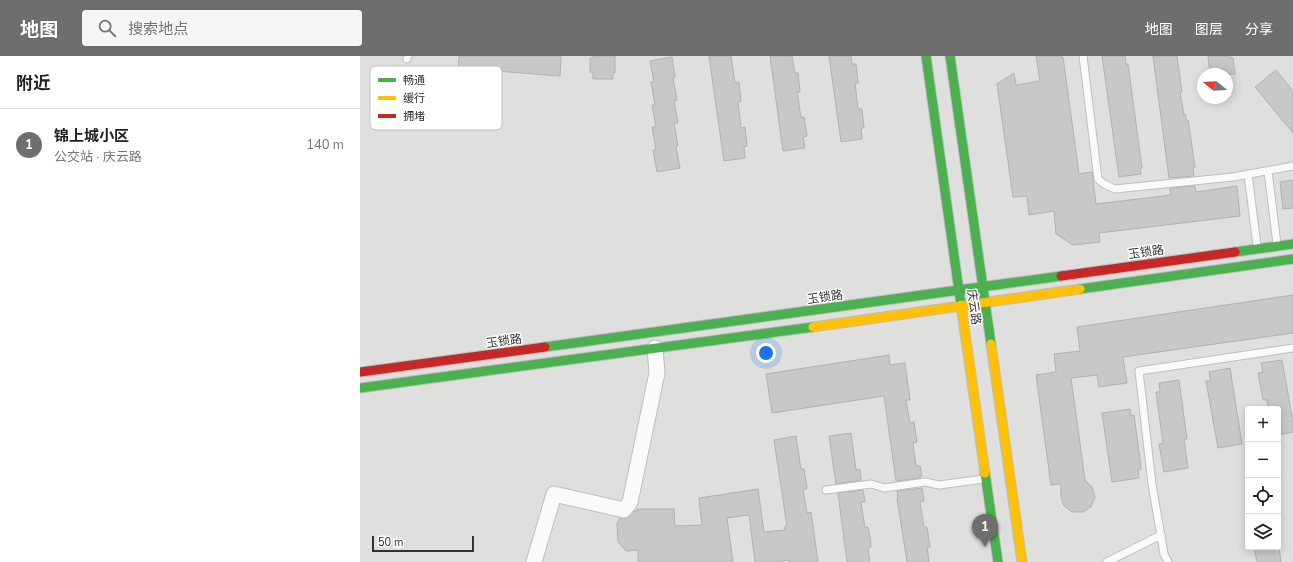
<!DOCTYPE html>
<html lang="zh">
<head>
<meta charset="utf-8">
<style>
  body { margin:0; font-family:"Nunito Sans","Noto Sans SC",sans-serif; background:#f6f6f6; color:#202124 }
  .controls { position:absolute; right:12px; bottom:12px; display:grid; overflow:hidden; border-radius:4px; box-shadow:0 2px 10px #0003 }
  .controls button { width:36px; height:36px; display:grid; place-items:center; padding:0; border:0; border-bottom:1px solid #e0e0e0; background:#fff; color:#202124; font:20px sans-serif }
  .compass { position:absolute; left:837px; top:12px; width:36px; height:36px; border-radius:50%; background:#fff; box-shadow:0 2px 10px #0003; rotate:288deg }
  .scale { position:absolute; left:12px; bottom:10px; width:102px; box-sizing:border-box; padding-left:4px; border:2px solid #31312f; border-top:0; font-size:11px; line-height:14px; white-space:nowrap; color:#31312f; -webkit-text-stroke:3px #fff; paint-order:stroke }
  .you { position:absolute; left:406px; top:297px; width:14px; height:14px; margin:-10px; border:3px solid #fff; border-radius:50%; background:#1a73e8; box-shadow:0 0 0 6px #1a73e833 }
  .badge { display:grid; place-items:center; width:26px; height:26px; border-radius:50%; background:#6e6e6c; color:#fff; font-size:13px; font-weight:700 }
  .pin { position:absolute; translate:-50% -33px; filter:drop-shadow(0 1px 2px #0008) }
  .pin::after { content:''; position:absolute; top:21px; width:14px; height:12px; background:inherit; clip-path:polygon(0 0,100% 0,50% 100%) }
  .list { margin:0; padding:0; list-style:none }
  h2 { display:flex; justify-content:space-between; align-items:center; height:52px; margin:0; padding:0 16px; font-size:17px }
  h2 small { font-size:13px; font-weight:400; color:#757577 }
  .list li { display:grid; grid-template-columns:26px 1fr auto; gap:12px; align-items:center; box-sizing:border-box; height:72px; padding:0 16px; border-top:1px solid #e0e0e0 }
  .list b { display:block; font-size:15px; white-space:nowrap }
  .list p { margin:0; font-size:13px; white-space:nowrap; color:#757577 }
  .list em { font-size:13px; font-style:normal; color:#757577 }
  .icon { flex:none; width:22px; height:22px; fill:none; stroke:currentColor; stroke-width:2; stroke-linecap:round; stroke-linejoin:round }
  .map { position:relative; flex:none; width:933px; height:506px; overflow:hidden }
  header { display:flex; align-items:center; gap:24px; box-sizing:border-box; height:56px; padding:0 20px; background:#6e6e6c; color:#fff }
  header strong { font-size:19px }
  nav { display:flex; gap:22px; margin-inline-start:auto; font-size:14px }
  .search { width:280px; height:36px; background:#f6f6f6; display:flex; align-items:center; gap:10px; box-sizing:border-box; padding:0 14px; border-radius:4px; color:#757577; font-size:15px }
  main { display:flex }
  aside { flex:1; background:#fff }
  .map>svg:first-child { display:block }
  .building { fill:#c8c9c7; stroke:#b1b1af }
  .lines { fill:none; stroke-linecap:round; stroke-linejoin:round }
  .lane-casing { stroke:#bebebc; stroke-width:9 }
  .street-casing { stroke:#bebebc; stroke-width:17 }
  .fast-casing { stroke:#bebebc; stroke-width:11 }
  .slow-casing { stroke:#bebebc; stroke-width:11 }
  .jam-casing { stroke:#bebebc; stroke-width:11 }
  .lane { stroke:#fafafa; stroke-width:7 }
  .street { stroke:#fafafa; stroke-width:15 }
  .fast { stroke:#4caf50; stroke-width:9 }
  .slow { stroke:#ffc107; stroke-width:9 }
  .jam { stroke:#c62828; stroke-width:9 }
  .labels { text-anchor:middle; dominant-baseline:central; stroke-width:3; stroke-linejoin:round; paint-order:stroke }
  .street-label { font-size:12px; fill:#31312f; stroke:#fff }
  .key { fill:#fff; stroke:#c1c1c1; stroke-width:1 }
  .key-label { font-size:11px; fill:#31312f }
</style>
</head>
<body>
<header>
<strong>地图</strong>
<div class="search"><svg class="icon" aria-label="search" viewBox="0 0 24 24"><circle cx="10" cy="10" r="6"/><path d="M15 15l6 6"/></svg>搜索地点</div>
<nav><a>地图</a><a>图层</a><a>分享</a></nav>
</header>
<main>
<aside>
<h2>附近<small></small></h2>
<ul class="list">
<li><span class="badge">1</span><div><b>锦上城小区</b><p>公交站 · 庆云路</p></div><em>140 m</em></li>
</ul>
</aside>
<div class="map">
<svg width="933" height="506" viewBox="0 0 933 506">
  <rect width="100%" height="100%" fill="#dfe0dd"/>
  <g class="building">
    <polygon points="99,0 201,0 200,20 98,12"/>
    <polygon points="233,0 255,0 255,17 253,17 253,23 233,23 233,16 230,16 230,2 233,2"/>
    <polygon points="349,0 371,0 375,27 379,26 381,45 378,46 381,72 385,71 387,90 384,91 385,102 364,105"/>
    <polygon points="410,0 432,0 435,17 438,17 440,36 437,36 441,62 444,61 447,80 443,81 445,92 423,95"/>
    <polygon points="469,0 491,0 492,8 496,8 498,27 495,27 498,53 502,53 504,72 501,72 502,83 481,86"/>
    <polygon points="676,0 701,0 701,1 703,1 719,118 732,116 736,148 811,139 810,132 835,130 836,136 877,130 880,160 739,177 740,186 713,189 696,178 694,155 669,159 667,140 653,141 637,28 654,17 656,29 680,25"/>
    <polygon points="742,0 765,0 766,8 768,8 782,112 780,113 781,118 759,121"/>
    <polygon points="793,0 817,0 822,36 820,36 824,59 826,59 826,64 828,64 835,111 833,112 834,120 809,122"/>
    <polygon points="848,0 870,0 871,2 873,2 875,18 850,18"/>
    <polygon points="312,1 315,21 313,22 317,44 314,45 318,67 314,67 318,90 316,90 320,112 297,116 293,94 296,94 292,71 296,71 292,49 295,49 291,26 294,25 290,5"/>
    <polygon points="916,14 933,35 933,77 895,31"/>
    <polygon points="933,124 933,152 923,153 920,126"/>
    <polygon points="933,239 933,277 763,301 767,327 739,331 737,319 711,322 725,424 732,431 735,441 731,451 723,456 712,456 704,450 701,441 701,428 691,429 676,319 696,316 694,298 720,295 717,271"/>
    <polygon points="529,299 530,309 545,307 550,344 546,344 550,367 554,366 557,386 553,387 556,410 560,410 562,420 560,420 560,422 536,425 524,340 412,357 406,318"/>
    <polygon points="922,304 933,366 933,376 918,379 918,350 908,351 907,344 903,344 898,317 903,316 901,307"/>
    <polygon points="870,312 882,388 858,392 846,325 851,325 849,316"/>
    <polygon points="819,324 827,383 824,383 828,412 804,416 799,388 803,387 796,336 800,336 799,327"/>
    <polygon points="770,353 771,360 774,359 778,388 781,413 778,413 779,422 752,426 742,357"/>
    <polygon points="491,377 496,414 500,413 501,424 476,428 469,380"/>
    <polygon points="436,380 441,413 444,413 447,433 443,433 447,457 451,456 458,506 429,506 429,504 415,506 395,506 389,459 367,462 373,506 278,506 278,494 266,495 258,486 257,468 260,462 267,462 274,455 277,455 277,453 314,453 315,470 342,469 339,442 398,433 404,476 425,474 424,471 427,470 414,384"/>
    <polygon points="562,432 564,445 560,446 564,471 567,471 570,491 567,491 569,506 547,506 537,442 538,441 537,435"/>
    <polygon points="503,434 505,446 501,446 505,472 508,471 510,481 511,491 508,492 510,506 487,506 478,437"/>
    <polygon points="894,491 919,491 921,506 897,506"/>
  </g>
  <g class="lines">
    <defs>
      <g id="lane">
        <polyline points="723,0 738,123 744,128 755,133 873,121 933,110"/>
        <polyline points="47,3 48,0"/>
        <polyline points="908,115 917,188"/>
        <polyline points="888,118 897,190"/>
        <polyline points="466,434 511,428 524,432 565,426 579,429 624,423"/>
        <polyline points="747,506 801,479"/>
        <polyline points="808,506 804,498 792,428 779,315 933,292"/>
      </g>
      <polyline id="street" points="174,506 194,438 264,454 270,446 297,317 295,292"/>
      <g id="fast">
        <polyline points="566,0 601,249"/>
        <polyline points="590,0 631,288"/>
        <polyline points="875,196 933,188"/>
        <polyline points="720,233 933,203"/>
        <polyline points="185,291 701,220"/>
        <polyline points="0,332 453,271"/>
        <polyline points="625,417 638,506"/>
      </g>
      <g id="slow">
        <polyline points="601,249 625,417"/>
        <polyline points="453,271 720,233"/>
        <polyline points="631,288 662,506"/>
      </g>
      <g id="jam">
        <polyline points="701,220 875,196"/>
        <polyline points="0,316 185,291"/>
      </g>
    </defs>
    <use href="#lane" class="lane-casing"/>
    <use href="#street" class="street-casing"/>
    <use href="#fast" class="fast-casing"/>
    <use href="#slow" class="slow-casing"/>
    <use href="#jam" class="jam-casing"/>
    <use href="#lane" class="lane"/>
    <use href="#street" class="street"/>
    <use href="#fast" class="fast"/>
    <use href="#slow" class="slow"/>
    <use href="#jam" class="jam"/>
  </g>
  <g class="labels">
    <g class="street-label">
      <text transform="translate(786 196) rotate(-8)">玉锁路</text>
      <text transform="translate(465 241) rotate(-8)">玉锁路</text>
      <text transform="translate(614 251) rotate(82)">庆云路</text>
      <text transform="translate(144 285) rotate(-8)">玉锁路</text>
    </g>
  </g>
  <rect x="10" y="10" width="132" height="64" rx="6" class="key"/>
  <rect x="18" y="22" width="18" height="4" fill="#4caf50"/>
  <rect x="18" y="40" width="18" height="4" fill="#ffc107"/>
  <rect x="18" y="58" width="18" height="4" fill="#c62828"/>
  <g class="key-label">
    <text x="43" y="28">畅通</text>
    <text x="43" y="46">缓行</text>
    <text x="43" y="64">拥堵</text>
  </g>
</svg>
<div class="controls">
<button>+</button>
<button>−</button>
<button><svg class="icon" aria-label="locate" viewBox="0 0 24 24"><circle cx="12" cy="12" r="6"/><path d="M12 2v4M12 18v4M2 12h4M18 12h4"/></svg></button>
<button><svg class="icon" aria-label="layers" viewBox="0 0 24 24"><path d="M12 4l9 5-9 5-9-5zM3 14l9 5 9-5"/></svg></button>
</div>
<svg class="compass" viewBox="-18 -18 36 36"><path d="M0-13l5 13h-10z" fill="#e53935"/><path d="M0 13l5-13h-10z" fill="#757577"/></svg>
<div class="scale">50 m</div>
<div class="you"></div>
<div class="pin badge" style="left:625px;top:491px">1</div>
</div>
</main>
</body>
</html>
